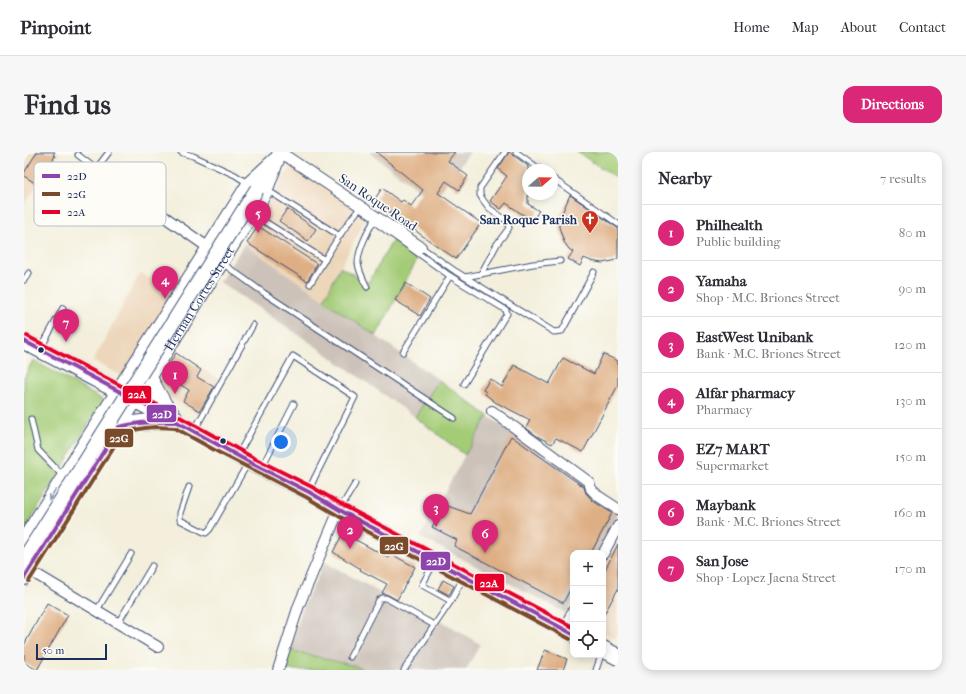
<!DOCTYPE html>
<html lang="en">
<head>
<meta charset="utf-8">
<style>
  body { margin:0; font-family:"IM FELL French Canon",serif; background:#f7f7f7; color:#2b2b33 }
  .controls { position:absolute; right:12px; bottom:12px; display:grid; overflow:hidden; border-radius:8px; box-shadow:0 2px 10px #0003 }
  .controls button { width:36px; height:36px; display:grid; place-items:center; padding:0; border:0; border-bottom:1px solid #e1e1e2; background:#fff; color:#2b2b33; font:20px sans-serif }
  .compass { position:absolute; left:498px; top:12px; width:36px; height:36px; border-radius:50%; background:#fff; box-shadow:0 2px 10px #0003; rotate:70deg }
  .scale { position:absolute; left:12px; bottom:10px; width:71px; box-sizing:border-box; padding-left:4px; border:2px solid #1b2f5e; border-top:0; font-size:11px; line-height:14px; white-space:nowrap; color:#1b2f5e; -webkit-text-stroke:3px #fdfcf7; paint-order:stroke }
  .you { position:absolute; left:257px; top:290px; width:14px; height:14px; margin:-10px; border:3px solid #fff; border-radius:50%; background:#1a73e8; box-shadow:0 0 0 6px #1a73e833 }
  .badge { display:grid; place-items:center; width:26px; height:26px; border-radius:50%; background:#db2777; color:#fff; font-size:13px; font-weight:700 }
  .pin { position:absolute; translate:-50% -33px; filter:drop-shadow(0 1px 2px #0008) }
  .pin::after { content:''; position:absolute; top:21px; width:14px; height:12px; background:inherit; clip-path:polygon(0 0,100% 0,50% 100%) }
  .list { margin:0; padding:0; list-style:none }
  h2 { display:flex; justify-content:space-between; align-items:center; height:52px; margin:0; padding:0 16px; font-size:17px }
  h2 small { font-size:13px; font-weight:400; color:#7c7c81 }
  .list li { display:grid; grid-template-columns:26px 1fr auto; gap:12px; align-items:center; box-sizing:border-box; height:56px; padding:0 16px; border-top:1px solid #e1e1e2 }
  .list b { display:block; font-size:15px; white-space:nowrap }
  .list p { margin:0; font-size:13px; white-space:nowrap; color:#7c7c81 }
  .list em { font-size:13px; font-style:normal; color:#7c7c81 }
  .icon { flex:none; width:22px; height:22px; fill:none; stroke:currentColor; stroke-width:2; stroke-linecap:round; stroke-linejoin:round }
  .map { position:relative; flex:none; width:594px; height:518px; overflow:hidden; border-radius:12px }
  header { display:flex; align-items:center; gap:24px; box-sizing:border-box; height:56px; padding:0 20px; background:#fff; border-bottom:1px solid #e1e1e2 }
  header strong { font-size:19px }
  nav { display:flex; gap:22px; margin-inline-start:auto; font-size:14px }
  .intro { display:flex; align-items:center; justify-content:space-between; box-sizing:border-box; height:96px; padding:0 24px }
  h1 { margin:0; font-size:28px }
  .button { padding:10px 18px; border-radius:12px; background:#db2777; color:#fff; font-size:14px; font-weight:700 }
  main { display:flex; gap:24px; padding:0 24px }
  aside { flex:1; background:#fff; border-radius:12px; box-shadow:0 2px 10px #0003 }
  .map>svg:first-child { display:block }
  .built { fill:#edd7bb }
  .industrial { fill:#ccc2b9 }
  .green { fill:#a4cc77; stroke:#607e6a }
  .building { fill:#deaf84 }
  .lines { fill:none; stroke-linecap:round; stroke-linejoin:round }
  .service-casing { stroke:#3b4c71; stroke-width:7 }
  .minor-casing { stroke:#3b4c71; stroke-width:12 }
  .secondary-casing { stroke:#3b4c71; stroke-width:16 }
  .primary-casing { stroke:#3b4c71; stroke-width:18 }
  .service { stroke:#fff; stroke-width:5 }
  .minor { stroke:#fff; stroke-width:10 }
  .secondary { stroke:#fff; stroke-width:14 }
  .primary { stroke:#fff; stroke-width:16 }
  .secondary-bridge-casing { stroke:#3b4c71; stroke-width:16; stroke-linecap:butt }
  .secondary-bridge { stroke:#fff; stroke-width:14 }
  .bus-1-casing { stroke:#fdfcf7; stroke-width:7 }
  .bus-2-casing { stroke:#fdfcf7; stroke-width:7 }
  .bus-3-casing { stroke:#fdfcf7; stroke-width:7 }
  .bus-1 { stroke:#8e44ad; stroke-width:4 }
  .bus-2 { stroke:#7a4b2a; stroke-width:4 }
  .bus-3 { stroke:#e4002b; stroke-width:4 }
  .oneway { stroke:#8d97ae }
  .bus-dot { fill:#1b2f5e; stroke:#fdfcf7; stroke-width:1.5 }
  .labels { text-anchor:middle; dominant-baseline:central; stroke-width:3; stroke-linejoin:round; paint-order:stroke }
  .street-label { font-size:13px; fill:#1b2f5e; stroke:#fdfcf7 }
  .poi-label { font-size:13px; font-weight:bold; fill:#1b2f5e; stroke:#fdfcf7; text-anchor:end }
  .key { fill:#fdfcf7; stroke:#b9bec9; stroke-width:1 }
  .key-label { font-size:11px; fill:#1b2f5e }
  .line-badge { stroke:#fdfcf7; stroke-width:1.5 }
  .badge-label { font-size:11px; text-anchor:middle; font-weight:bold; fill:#fff }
</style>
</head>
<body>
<header>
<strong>Pinpoint</strong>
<nav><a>Home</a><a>Map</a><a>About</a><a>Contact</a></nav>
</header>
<div class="intro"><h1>Find us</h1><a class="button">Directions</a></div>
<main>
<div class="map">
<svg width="594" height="518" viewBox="0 0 594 518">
  <rect width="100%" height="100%" fill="#fdfcf7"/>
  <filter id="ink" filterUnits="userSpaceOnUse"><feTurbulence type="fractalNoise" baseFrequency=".025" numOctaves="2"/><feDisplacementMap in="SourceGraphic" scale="8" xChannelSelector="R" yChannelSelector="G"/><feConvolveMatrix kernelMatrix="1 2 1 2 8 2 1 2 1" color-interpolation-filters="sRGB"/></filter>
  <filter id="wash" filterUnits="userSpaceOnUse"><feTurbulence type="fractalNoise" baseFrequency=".012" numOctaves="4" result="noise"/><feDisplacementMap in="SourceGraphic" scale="16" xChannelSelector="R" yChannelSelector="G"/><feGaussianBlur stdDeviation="0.9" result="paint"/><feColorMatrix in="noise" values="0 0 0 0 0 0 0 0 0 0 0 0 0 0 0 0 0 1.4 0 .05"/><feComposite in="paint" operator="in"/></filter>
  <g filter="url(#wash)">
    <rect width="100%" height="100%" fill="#f3efdc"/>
    <g class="built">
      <polygon points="0,0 36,0 0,53"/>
      <polygon points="268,12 344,62 300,148 220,92"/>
      <polygon points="116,121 150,141 99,225 69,209"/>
      <polygon points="150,198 196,228 176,263 139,242 133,228"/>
      <polygon points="589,397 594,401 594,480 591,486 579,479 579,417"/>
    </g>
    <g class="industrial">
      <polygon points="345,0 446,0 409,49"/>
      <polygon points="220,92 415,228 391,265 297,198 196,130"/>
      <polygon points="464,264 594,353 594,363 574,401 549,401 549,448 542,461 396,385 441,303"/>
      <polygon points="301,410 373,450 416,468 456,492 442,518 340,518 331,514 265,498 279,455"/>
    </g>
    <g class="green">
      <polygon points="553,0 594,0 594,27"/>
      <polygon points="369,88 395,104 352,184 300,148 316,115 344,131"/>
      <polygon points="9,208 79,248 0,379 0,226"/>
      <polygon points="415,228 464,264 441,303 391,265"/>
      <polygon points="265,498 331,514 340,518 258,518"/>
    </g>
    <g id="blocks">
      <g class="building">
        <polygon points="13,0 31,0 29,3 31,4 14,33 0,24 0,21"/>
        <polygon points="352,0 431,0 424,9 444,24 435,38 422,29 414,41 457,71 432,107 396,82 367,59 366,61 349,50 358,36 377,50 379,48 387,54 399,38"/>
        <polygon points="485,0 504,14 504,52 515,59 508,69 482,51 477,57 466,49 483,24 474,17"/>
        <polygon points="546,43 592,75 594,76 594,106 589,109 578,111 567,109 560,106 556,114 544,107 549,100 545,97 540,90 535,75 535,68"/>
        <polygon points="263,57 292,77 284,89 255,69"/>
        <polygon points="234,74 293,112 283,129 223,91"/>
        <polygon points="382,131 406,147 396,164 371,148"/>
        <polygon points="152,201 177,218 173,225 190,235 176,259 159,249 165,238 139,222"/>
        <polygon points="579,202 594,209 594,233 559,300 532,286 528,292 513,284 502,276 506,268 471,250 461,242 462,240 459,238 466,227 478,235 490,213 525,232 539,206 570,222"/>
        <polygon points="487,284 560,335 562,341 569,349 588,361 567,401 549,401 549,432 539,451 430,394 433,388 408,375 421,353 446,362"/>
        <polygon points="319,381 365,406 367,402 391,415 373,448 364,443 358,441 363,432 336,418 337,417 309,400"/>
        <polygon points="594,392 594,437 579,464 579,422"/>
        <polygon points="419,428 430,434 425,443 414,437"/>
        <polygon points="23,451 44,463 13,518 0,511 0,493"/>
        <polygon points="521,498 543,507 539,518 513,518"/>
      </g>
    </g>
  </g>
  <g filter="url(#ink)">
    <use href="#blocks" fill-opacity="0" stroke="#3b4c71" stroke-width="1"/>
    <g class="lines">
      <defs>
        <g id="service">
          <polyline points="157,0 159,1 169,4 211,23 225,32"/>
          <polyline points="492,0 517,18"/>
          <polyline points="54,3 72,17 85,0"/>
          <polyline points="528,26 594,72"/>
          <polyline points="243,38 316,84"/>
          <polyline points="229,62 301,108"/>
          <polyline points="349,69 426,124 482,158 483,162 480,166 440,232"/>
          <polyline points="397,95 431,119 530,180 538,179 570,120"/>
          <polyline points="198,111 240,141 430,266"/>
          <polyline points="457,122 473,92 485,76 483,69 465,56 459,48 456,43 456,36 481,0"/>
          <polyline points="441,125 509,112 536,109"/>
          <polyline points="0,128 5,121"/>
          <path d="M286 132C302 106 317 78 337 55"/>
          <path d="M343 135C339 127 335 120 334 111 334 98 344 78 351 67"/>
          <polyline points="17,196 39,156"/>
          <polyline points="379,200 426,124"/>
          <polyline points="7,267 14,298 39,324"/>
          <polyline points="171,277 229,173"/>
          <polyline points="215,301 269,204 331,245 291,325 285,338"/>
          <polyline points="238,315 270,252"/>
          <polyline points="165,335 156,361 156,368 182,381 186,377 224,311"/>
          <polyline points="316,357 331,332"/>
          <polyline points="410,411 398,433 427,449"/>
          <polyline points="73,458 107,402"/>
          <polyline points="94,471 128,414"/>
          <polyline points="326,505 355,448 358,446 362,446 410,473"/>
          <polyline points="380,518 427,449 439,426"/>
          <polyline points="572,518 577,503"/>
        </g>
        <g id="minor">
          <polyline points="256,0 397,95"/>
          <polyline points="47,55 72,17 185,96"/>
          <polyline points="468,259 565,330 567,337 574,344 594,357"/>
          <polyline points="579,402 594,374"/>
          <polyline points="5,418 134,495"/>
          <polyline points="540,477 549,459"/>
          <polyline points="254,518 275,453 315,358"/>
        </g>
        <g id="secondary">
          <polyline points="0,388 225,32 251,8"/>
          <path id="s1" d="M0 426 240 42 256 0"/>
        </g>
        <g id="primary">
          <polyline points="0,189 153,270 225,310 285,340 321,361 549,482"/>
          <polyline points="125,226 140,253 151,267"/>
          <path d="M95 275C113 270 128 269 148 270"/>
          <polyline points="579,497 594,505"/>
        </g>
      </defs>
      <use href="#service" class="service-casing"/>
      <use href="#minor" class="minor-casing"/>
      <use href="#secondary" class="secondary-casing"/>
      <use href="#primary" class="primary-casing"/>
      <use href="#service" class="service"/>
      <use href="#minor" class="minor"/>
      <use href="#secondary" class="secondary"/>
      <use href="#primary" class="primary"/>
      <defs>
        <polyline id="secondary-bridge" points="0,407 233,37"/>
      </defs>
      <use href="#secondary-bridge" class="secondary-bridge-casing"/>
      <use href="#secondary-bridge" class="secondary-bridge"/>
      <defs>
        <g id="bus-1">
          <polyline points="0,189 153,270 225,310 285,340 321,361 549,482"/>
          <path d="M0 426 95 275C114 270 133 269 153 270"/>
        </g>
        <polyline id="bus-2" points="5,429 99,280 121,276 131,275 151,276 194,300 282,345 318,366 546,487"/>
        <polyline id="bus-3" points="3,184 156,265 228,305 288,335 324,356 549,475"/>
      </defs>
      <use href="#bus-1" class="bus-1-casing"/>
      <use href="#bus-2" class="bus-2-casing"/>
      <use href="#bus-3" class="bus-3-casing"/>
      <use href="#bus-1" class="bus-1"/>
      <use href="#bus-2" class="bus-2"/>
      <use href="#bus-3" class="bus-3"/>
    </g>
    <defs><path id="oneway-shaft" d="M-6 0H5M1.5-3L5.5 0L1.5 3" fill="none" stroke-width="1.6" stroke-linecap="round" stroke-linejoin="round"/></defs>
    <use class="oneway" href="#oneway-shaft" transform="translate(28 343) rotate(122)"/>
  </g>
  <defs>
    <symbol id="church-pin" viewBox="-11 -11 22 30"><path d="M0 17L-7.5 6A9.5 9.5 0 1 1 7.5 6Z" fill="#c8321e" stroke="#fdfcf7"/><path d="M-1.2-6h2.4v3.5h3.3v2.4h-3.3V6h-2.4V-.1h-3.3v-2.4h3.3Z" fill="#fff"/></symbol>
  </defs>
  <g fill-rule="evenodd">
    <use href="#church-pin" x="556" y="57" width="20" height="27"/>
  </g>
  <g class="bus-dot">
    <circle cx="17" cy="198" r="3.5"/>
    <circle cx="199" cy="289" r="3.5"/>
  </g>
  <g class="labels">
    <g class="street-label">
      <text transform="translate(354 50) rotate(34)">San Roque Road</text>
      <text stroke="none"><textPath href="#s1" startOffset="330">Hernan Cortes Street</textPath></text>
    </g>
    <g class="poi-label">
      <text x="553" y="67">San Roque Parish</text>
    </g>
  </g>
  <rect x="10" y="10" width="132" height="64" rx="6" class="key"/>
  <rect x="18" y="22" width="18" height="4" fill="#8e44ad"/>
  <rect x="18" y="40" width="18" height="4" fill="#7a4b2a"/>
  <rect x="18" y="58" width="18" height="4" fill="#e4002b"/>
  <g class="key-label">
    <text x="43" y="28">22D</text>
    <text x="43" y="46">22G</text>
    <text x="43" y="64">22A</text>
  </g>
  <g class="line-badge">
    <rect x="98" y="233" width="30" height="19" rx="4" fill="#e4002b"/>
    <rect x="122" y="252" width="31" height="19" rx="4" fill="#8e44ad"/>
    <rect x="80" y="276" width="30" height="20" rx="4" fill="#7a4b2a"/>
    <rect x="355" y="384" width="30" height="19" rx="4" fill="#7a4b2a"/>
    <rect x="396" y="399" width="31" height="20" rx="4" fill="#8e44ad"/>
    <rect x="450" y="421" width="31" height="19" rx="4" fill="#e4002b"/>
  </g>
  <g class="badge-label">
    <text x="113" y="246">22A</text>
    <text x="138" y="266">22D</text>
    <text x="95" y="290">22G</text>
    <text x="370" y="398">22G</text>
    <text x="412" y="413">22D</text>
    <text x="465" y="435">22A</text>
  </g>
</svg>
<div class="controls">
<button>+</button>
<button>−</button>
<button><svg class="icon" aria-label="locate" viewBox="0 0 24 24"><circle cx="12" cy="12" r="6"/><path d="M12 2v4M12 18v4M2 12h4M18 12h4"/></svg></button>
</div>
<svg class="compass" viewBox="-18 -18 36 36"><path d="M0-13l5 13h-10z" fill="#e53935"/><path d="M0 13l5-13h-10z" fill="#7c7c81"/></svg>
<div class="scale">50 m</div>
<div class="you"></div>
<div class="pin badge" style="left:151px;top:242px">1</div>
<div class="pin badge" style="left:326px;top:397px">2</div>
<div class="pin badge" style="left:412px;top:375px">3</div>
<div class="pin badge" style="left:141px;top:147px">4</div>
<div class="pin badge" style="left:234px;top:81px">5</div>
<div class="pin badge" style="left:461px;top:401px">6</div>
<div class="pin badge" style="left:42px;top:190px">7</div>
</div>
<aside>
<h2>Nearby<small>7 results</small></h2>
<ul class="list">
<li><span class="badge">1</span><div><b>Philhealth</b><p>Public building</p></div><em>80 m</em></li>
<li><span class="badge">2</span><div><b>Yamaha</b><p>Shop · M.C. Briones Street</p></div><em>90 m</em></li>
<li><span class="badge">3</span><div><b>EastWest Unibank</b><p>Bank · M.C. Briones Street</p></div><em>120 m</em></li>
<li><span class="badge">4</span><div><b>Alfar pharmacy</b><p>Pharmacy</p></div><em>130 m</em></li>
<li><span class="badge">5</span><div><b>EZ7 MART</b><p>Supermarket</p></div><em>150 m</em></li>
<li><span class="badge">6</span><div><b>Maybank</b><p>Bank · M.C. Briones Street</p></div><em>160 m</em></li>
<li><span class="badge">7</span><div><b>San Jose</b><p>Shop · Lopez Jaena Street</p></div><em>170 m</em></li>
</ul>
</aside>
</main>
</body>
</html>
